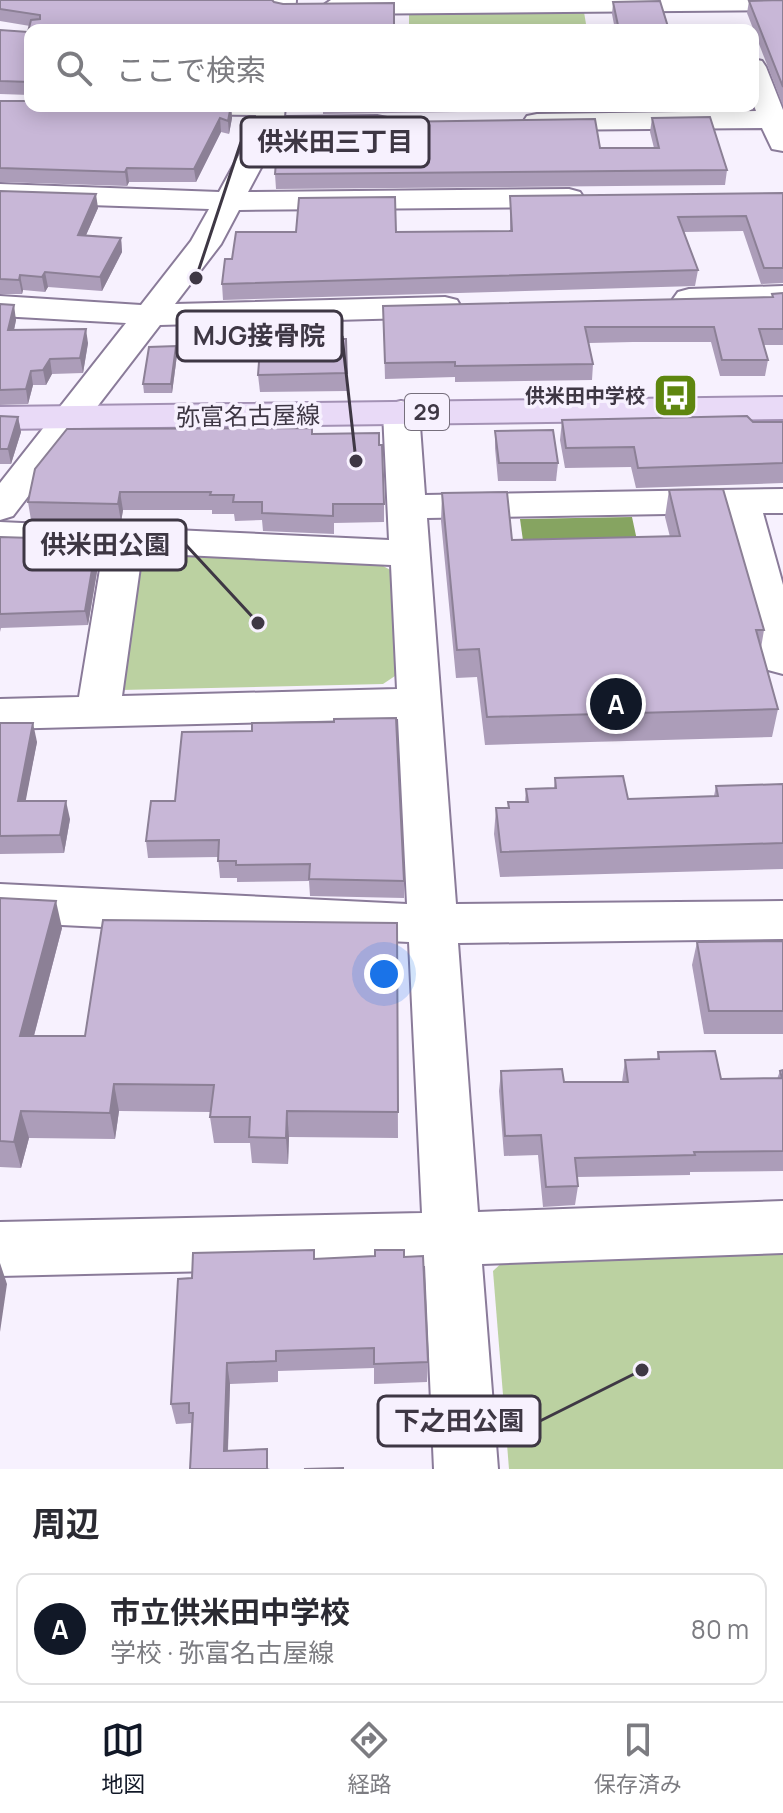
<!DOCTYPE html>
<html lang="ja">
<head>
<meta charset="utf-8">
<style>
  body { margin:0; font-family:Manrope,"Noto Sans JP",sans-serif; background:#f2f2f3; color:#2b2b33 }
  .you { position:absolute; left:384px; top:974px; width:28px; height:28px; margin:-20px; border:6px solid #fff; border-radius:50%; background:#1a73e8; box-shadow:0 0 0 12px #1a73e833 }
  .badge { display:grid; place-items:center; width:52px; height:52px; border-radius:50%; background:#111827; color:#fff; font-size:26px; font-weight:700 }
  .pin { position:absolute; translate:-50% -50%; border:4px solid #fff; box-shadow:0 2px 8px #0006 }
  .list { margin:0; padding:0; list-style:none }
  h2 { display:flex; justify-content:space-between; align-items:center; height:104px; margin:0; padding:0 32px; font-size:34px }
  h2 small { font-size:26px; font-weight:400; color:#7c7c81 }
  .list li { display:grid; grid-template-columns:52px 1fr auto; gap:24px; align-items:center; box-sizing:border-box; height:112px; margin:0 16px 16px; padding:0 16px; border:2px solid #e1e1e2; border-radius:16px }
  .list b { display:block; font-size:30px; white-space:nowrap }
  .list p { margin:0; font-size:26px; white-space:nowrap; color:#7c7c81 }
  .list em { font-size:26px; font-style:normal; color:#7c7c81 }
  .icon { flex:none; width:44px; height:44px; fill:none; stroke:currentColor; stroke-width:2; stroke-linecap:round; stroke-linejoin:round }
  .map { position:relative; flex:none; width:783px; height:1469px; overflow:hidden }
  .search { position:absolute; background:#fff; box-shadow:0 4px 20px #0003; left:24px; right:24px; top:24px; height:88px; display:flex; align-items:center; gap:20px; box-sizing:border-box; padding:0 28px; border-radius:16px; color:#7c7c81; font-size:30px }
  .sheet { height:232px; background:#fff }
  nav { display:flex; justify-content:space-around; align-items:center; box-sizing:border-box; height:112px; border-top:2px solid #e1e1e2; background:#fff; font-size:22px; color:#7c7c81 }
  nav a { display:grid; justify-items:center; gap:4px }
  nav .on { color:#111827 }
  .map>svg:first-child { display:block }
  .green { fill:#bbd1a1 }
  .water { fill:#86a461 }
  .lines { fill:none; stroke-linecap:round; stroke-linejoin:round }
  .minor-casing { stroke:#8a7b99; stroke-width:4 }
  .major-casing { stroke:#a391b4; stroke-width:4 }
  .minor { fill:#fff; fill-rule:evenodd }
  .major { fill:#e9daf7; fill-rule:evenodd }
  .wall { fill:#ac9db9 }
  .shaded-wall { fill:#8c8096 }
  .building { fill:#c8b7d7; stroke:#8c8096; stroke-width:2 }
  .labels { text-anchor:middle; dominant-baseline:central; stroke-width:7; stroke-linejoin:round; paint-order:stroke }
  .far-poi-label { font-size:20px; font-weight:bold; fill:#3e3744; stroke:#f7f1fe; text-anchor:end }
  .shield { fill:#f7f1fe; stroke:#766f7c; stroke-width:2 }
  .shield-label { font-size:22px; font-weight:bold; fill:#3e3744 }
  .street-label { font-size:24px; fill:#3e3744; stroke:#f7f1fe }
  .leader { fill:none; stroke:#3e3744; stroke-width:3 }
  .callout-dot { fill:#3e3744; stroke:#f7f1fe; stroke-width:3 }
  .callout { fill:#f7f1fe; stroke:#3e3744; stroke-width:3 }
  .callout-label { font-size:26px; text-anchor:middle; font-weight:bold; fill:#3e3744 }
</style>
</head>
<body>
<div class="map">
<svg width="783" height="1469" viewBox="0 0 783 1469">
  <rect width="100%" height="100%" fill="#f7f1fe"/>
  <g class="green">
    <polygon points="580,10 584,12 587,30 409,30 409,13"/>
    <polygon points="137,550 376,562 394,572 398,674 383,684 121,690"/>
    <polygon points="783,1247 783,1469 509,1469 493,1271 507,1258"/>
  </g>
  <polygon class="water" points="632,517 638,545 524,548 520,519"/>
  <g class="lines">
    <defs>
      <g id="minor">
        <polygon points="272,0 296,0 294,30 268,30"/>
        <polygon points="331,0 783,0 783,10 333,14 324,12 321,7"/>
        <polygon points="753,59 762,61 766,67 783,110 783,151 772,149 762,128 537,130 527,128 523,122 527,116 537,114 756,111 753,103"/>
        <polygon points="151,106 285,106 284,117 377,116 387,118 391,124 387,130 377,132 279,134 248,192 569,189 580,192 584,198 580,204 569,207 239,210 221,244 175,304 445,297 457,300 461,307 457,314 445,317 160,325 13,516 0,520 0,483 126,323 0,316 0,296 141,305 191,241 209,209 0,202 0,184 219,192 255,126 256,115 165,114 155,112"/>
        <polygon points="783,286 783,306 689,309 678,306 673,299 678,292 689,289"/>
        <path d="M401 401 414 404 419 412 425 495 783 489V513H763L783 585V674L768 670 762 660 725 513 427 518 456 904 783 901V939L458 943 478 1212 783 1201V1253L482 1264 498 1469H434L425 1266 0 1276V1222L422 1213 409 942 0 922V884L407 904 398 719 0 729V699L79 697 103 551 0 546V522L389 540 383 412 388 404ZM142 553 391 565 397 689 122 696Z"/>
      </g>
      <polygon id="major" points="783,397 783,419 0,429 0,407"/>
    </defs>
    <use href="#minor" class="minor-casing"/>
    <use href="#major" class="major-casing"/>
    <use href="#minor" class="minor"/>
    <use href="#major" class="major"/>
  </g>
  <g class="wall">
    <polygon points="0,0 276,3 30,30 30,95 0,94 0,30 28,32 30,26 0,21"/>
    <polygon points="783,0 783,106 747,13 749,1"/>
    <polygon points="613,2 669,30 615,30 612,14"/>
    <polygon points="0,101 231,106 232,118 229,134 221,132 196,182 129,182 127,186 0,182"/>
    <polygon points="323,106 590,106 589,110 323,114"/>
    <polygon points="642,106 752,106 752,108 645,109"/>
    <polygon points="652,118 727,170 725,185 276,189 275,174 600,148 654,148 650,132"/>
    <polygon points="0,191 98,208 86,235 121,238 122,252 102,291 48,287 45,292 23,290 22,294 0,294"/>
    <polygon points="783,193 783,283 761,284 743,231 684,232 698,270 695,286 223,300 222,284 232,259 510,231 510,196"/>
    <polygon points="783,293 783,345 764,345 768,360 765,376 720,376 711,342 633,342 589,343 593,364 592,380 455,382 455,377 385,379 383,306 772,297 772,294"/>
    <polygon points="0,304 16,320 14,330 88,343 83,373 52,374 46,385 33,385 28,404 0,405"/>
    <polygon points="313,339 346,339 347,391 260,392 258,375"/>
    <polygon points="177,355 172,393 144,393 143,384"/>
    <polygon points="0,416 18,417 21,432 11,464 0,464"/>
    <polygon points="562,420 783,422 783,483 636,488 631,467 565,468 560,440"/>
    <polygon points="495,431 558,463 556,481 498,481 495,448"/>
    <polygon points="312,434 379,445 384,504 384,522 334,523 334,534 263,531 262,520 235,521 234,514 212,514 212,510 123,510 121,522 31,520 28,502"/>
    <polygon points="669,490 764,630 761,648 778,709 772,737 485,745 477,677 456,678 441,521 442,493 512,540 670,537 665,517"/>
    <polygon points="0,537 100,554 88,625 1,628 0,632"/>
    <polygon points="0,723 37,742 25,801 70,819 64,853 0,854"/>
    <polygon points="555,778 628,799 714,796 716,786 783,784 783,869 500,877 494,834 496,808 508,808 508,802 525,802 526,789 554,788"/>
    <polygon points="151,801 404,881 404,898 310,896 309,881 237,882 237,878 220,878 218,857 148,858 146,841"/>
    <polygon points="0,898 62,928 34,1036 85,1036 397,923 398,1138 289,1137 288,1164 252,1163 250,1143 214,1143 210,1117 211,1112 119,1111 115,1139 29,1138 21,1168 0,1167"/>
    <polygon points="783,941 783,1034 704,1034 692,965 697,942"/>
    <polygon points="658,1052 721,1079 777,1079 780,1071 783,1070 783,1171 690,1172 690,1175 577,1177 578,1186 575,1205 543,1207 538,1155 504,1156 499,1091 501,1071 564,1082 622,1082 625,1060 657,1059"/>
    <polygon points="404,1257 428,1362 427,1382 374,1384 374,1368 278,1371 278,1382 230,1384 228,1451 270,1469 190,1469 191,1423 176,1424 171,1404 192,1278 315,1259"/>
  </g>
  <g class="shaded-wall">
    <polygon points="231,106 232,118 229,134 228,121"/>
    <polygon points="220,118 221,132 196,182 194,169"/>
    <polygon points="127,168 129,182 127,186 125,172"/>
    <polygon points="96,194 98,208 80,249 78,235"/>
    <polygon points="121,238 122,252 102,291 100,277"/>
    <polygon points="45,272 48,287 45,292 42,277"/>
    <polygon points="20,275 23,290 22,294 19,280"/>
    <polygon points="14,305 16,320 11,344 8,330"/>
    <polygon points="86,329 88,343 83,373 80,358"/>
    <polygon points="176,346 177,355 172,393 171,384"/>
    <polygon points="50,359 52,374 46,385 43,370"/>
    <polygon points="31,371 33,385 28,404 26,389"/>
    <polygon points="18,417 21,432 11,464 8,449"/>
    <polygon points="120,492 123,510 121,522 118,504"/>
    <polygon points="97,540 100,554 88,625 85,611"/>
    <polygon points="33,723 37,742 22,820 18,801"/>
    <polygon points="66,801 70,819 64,853 60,835"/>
    <polygon points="56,901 62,928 27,1062 20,1036"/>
    <polygon points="114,1084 119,1111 115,1139 110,1113"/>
    <polygon points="21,1111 29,1138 21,1168 14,1142"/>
    <polygon points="287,1111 289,1137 288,1164 286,1138"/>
    <polygon points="0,1263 7,1284 0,1332"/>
    <polygon points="227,1363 230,1384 227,1469 224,1451"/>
  </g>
  <g class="building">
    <polygon points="0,0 272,0 274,2 283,4 394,3 394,30 30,30 30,82 0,81 0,30 28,32 31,20 40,19 40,15 0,9"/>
    <polygon points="783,0 783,87 749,1"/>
    <polygon points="660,1 669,30 619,30 613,2"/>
    <polygon points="0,101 30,101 30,106 231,106 228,121 220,118 194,169 127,168 125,172 0,168"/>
    <polygon points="710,117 727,170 275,174 279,126 315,126 315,123 595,119 600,148 659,148 652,118"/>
    <polygon points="0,191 96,194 78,235 121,238 100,277 45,272 42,277 20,275 19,280 0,279"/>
    <polygon points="783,193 783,268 764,268 746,216 678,217 698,270 222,284 225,259 232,259 236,232 296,232 299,198 395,197 396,232 512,231 510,196"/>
    <polygon points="783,293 783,329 759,329 768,360 722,360 714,327 585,327 593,364 455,366 455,362 385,363 383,306 773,297 772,294"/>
    <polygon points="0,304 14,305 8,330 86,329 80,358 50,359 43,370 31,371 26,389 0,390"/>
    <polygon points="313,335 313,339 346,339 347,373 258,375 261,336"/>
    <polygon points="176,346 171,384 143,384 149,347"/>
    <polygon points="0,416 18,417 8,449 0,449"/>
    <polygon points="747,416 753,422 783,422 783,463 638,468 634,447 566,448 562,420"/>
    <polygon points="312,428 312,434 379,433 379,445 382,445 384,504 333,504 333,516 262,513 262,502 233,502 234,495 210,495 211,492 120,492 118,504 28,502 35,469 67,429"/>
    <polygon points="553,430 558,463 499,463 495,431"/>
    <polygon points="723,489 764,630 756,630 778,709 487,717 479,649 457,650 442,493 507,492 512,540 680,536 669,490"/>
    <polygon points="0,537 97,540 85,611 0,614"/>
    <polygon points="396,718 404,881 309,879 310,864 236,865 236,861 218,861 219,840 146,841 151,801 175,801 182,732 252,731 252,723 334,722 334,719"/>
    <polygon points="0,723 33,723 18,801 66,801 60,835 0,836"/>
    <polygon points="623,776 628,799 718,796 716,786 783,784 783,843 501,852 496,808 509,808 508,802 528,802 526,789 556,788 555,778"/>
    <polygon points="0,898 56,901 20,1036 85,1036 103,920 397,923 398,1112 287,1111 286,1138 249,1137 250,1117 210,1117 214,1085 114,1084 110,1113 21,1111 14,1142 0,1141"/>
    <polygon points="783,941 783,1011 709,1011 697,942"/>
    <polygon points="715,1051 721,1079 782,1078 780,1071 783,1070 783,1151 694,1152 695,1155 575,1158 578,1186 546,1187 541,1135 505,1136 501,1071 562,1069 564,1082 628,1082 625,1060 659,1059 658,1052"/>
    <polygon points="314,1250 314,1259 375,1256 375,1250 404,1250 404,1257 423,1256 428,1362 374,1364 374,1348 276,1351 276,1361 227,1363 224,1451 267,1449 267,1469 190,1469 193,1413 189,1413 189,1403 171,1404 178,1279 192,1278 193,1253"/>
    <polygon points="343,1468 343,1469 304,1469"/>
  </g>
  <defs>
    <symbol id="bus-square" viewBox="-11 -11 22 22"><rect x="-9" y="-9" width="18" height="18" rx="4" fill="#5e860f" stroke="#f7f1fe"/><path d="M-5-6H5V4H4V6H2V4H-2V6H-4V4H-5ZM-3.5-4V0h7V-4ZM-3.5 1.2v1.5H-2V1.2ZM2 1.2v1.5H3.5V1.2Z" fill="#fff"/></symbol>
  </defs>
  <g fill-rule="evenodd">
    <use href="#bus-square" x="650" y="370" width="51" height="51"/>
  </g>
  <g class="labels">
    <g class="far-poi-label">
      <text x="645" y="395">供米田中学校</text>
    </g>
    <rect class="shield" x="405" y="394" width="44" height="36" rx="6"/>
    <g class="shield-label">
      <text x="427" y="412">29</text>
    </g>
    <g class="street-label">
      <text transform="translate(248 415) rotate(-1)">弥富名古屋線</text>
    </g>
  </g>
  <path class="leader" d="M196 278L241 142M356 461L342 336M258 623L186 545M642 1370L540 1421"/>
  <g class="callout-dot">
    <circle cx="196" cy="278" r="8"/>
    <circle cx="356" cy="461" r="8"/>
    <circle cx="258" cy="623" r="8"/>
    <circle cx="642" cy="1370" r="8"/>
  </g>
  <g class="callout">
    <rect x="241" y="117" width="188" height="50" rx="8"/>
    <rect x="177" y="311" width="165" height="50" rx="8"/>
    <rect x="24" y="520" width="162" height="50" rx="8"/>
    <rect x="378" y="1396" width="162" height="50" rx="8"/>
  </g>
  <g class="callout-label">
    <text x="335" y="151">供米田三丁目</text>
    <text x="259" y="345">MJG接骨院</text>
    <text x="105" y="554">供米田公園</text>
    <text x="459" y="1430">下之田公園</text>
  </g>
</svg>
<div class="you"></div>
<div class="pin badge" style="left:616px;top:704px">A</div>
<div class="search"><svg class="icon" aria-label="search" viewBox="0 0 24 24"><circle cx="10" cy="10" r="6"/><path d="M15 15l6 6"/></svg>ここで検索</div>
</div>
<section class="sheet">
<h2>周辺<small></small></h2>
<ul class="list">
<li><span class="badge">A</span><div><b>市立供米田中学校</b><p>学校 · 弥富名古屋線</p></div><em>80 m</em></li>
</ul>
</section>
<nav>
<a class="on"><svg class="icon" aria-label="map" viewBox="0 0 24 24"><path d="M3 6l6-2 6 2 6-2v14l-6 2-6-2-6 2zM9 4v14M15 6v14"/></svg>地図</a>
<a><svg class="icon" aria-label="directions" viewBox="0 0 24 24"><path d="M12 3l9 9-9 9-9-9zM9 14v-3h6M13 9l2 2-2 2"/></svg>経路</a>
<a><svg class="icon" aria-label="saved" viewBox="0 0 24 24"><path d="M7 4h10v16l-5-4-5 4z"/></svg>保存済み</a>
</nav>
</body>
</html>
